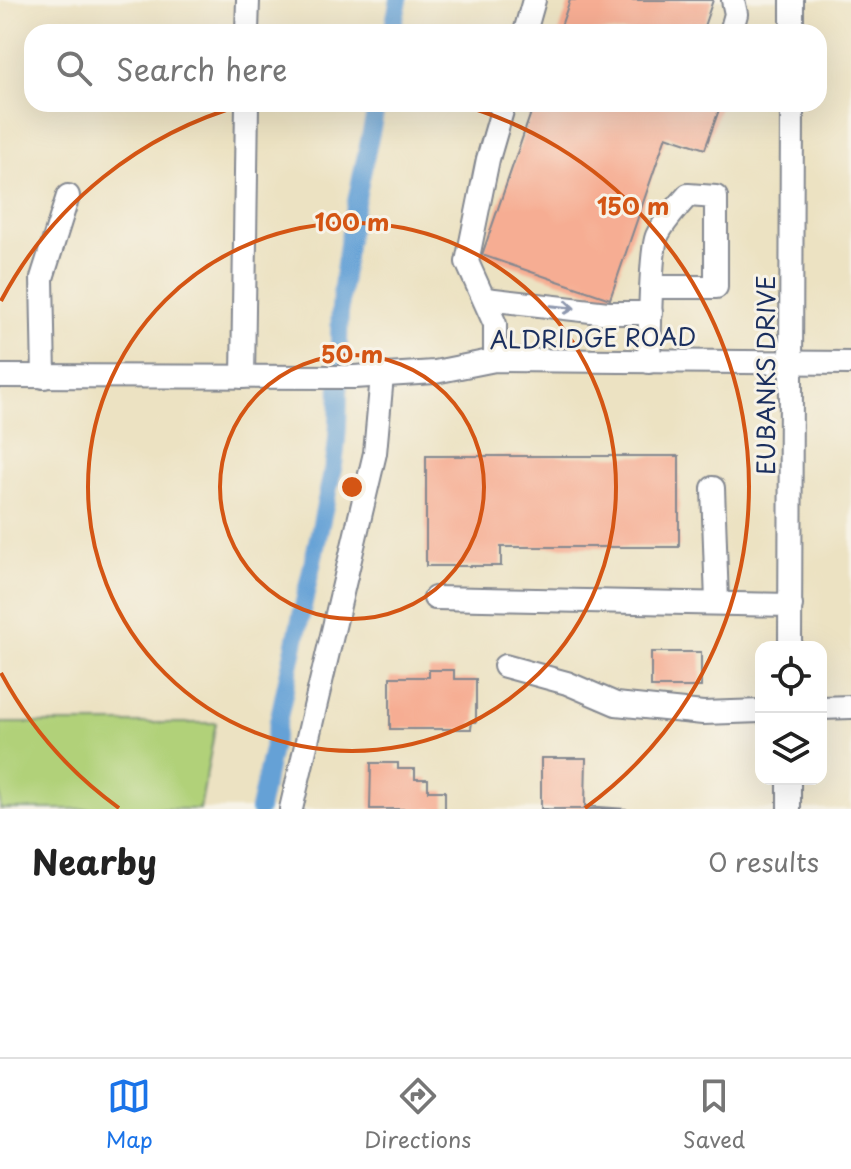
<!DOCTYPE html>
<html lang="en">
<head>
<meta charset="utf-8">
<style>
  body { margin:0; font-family:"Playpen Sans",sans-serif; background:#f2f2f2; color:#222 }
  .controls { position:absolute; right:24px; bottom:24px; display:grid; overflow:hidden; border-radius:16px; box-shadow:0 8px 32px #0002 }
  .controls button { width:72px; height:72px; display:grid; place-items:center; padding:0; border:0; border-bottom:2px solid #e0e0e0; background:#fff; color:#222; font:40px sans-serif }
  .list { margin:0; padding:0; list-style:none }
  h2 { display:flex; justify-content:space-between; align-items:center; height:104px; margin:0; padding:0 32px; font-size:34px }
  h2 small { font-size:26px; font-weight:400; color:#767676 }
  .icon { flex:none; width:44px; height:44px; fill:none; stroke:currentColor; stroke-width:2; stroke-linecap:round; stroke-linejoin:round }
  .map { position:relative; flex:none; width:851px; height:809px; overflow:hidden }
  .search { position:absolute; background:#fff; box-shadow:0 8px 32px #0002; left:24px; right:24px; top:24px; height:88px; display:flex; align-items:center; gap:20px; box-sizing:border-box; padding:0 28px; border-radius:24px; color:#767676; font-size:30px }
  .sheet { height:248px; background:#fff }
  nav { display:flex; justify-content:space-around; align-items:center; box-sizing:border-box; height:112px; border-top:2px solid #e0e0e0; background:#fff; font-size:22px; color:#767676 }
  nav a { display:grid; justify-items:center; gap:4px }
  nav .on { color:#1a73e8 }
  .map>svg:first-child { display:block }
  .green { fill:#b1d179; stroke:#66806c; stroke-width:2 }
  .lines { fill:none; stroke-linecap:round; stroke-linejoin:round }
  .canal { stroke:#65a1d6; stroke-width:18 }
  .building { fill:#f6ad93 }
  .minor-casing { stroke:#848890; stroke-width:26 }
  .minor { stroke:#fff; stroke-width:22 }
  .oneway { stroke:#8d97ae }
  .ring { fill:none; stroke:#d45514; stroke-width:4 }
  .labels { text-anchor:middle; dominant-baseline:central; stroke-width:6; stroke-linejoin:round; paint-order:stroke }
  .street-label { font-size:24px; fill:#1b2f5e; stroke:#f7f3e8 }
  .centre { fill:#d45514; stroke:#f7f3e8; stroke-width:4 }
  .ring-label { font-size:24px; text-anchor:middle; font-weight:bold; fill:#d45514; stroke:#f7f3e8; stroke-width:6; stroke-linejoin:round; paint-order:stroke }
</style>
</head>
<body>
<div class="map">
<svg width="851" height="809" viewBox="0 0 851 809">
  <rect width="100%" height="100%" fill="#f7f3e8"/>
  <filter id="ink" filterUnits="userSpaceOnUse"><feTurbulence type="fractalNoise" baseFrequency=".0125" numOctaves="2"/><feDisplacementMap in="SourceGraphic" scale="16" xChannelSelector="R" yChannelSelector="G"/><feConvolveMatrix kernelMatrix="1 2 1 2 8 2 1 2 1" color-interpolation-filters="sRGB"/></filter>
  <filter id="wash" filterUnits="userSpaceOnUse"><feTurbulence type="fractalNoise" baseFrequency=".006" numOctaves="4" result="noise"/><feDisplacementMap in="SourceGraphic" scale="32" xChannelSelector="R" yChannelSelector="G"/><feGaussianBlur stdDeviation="1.8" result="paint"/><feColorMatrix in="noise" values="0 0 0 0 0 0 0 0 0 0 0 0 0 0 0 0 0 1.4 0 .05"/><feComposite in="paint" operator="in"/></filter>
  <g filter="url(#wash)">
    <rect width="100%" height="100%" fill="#ece2c2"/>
    <polygon class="green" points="0,723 216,723 200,809 0,809"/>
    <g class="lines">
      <g class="canal">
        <polyline points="392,32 399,0"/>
        <path d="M259 809 334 464C342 413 337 362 340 310 345 240 363 172 377 104"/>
      </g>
    </g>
    <g id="blocks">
      <g class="building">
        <polygon points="570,0 713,0 702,32 559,32"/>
        <polygon points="534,104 721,104 705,149 666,136 610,299 482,255"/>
        <polygon points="426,456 679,456 679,547 501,547 501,566 426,566"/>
        <rect x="651" y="652" width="50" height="35"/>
        <polygon points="429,670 454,670 454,679 476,679 476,722 472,722 471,729 390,729 390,677 429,677"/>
        <polygon points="541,758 586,758 585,806 627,809 541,809"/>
        <polygon points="371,763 398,763 398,769 415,769 415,779 428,779 428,791 445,791 445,809 370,809"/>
      </g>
    </g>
  </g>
  <g filter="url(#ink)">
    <use href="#blocks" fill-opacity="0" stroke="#848890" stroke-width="2"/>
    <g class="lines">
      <defs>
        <g id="minor">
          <polyline points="247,32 248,0"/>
          <polyline points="525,32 534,0"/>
          <polyline points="731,32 736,14 733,0"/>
          <polyline points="792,32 792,0"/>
          <polyline points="486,299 608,313 651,313"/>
          <polyline points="495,360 495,324 467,262 488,159 504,104"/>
          <path d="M649 362C650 339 650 252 657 236 664 221 678 207 688 195L716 197V287H653"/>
          <polyline points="0,376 354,377 435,372 495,360 851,363"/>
          <polyline points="44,377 42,278 68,196"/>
          <polyline points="243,377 247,104"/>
          <polyline points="713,488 717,602"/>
          <polyline points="435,598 791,605"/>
          <polyline points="790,647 792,104"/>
          <polyline points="505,666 567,683 616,704 703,713 761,711"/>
          <polyline points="821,708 851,707"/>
          <polyline points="291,809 375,453 382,376"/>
          <polyline points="789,809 789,779"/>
        </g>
      </defs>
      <use href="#minor" class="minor-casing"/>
      <use href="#minor" class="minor"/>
    </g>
    <defs><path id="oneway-shaft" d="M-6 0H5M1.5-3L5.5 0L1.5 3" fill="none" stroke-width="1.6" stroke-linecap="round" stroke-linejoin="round" transform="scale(2)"/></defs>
    <use class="oneway" href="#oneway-shaft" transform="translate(563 307) rotate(6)"/>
  </g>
  <g class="ring">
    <circle cx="352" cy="487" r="132"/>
    <circle cx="352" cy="487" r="264"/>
    <path d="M119 808A397 397 0 0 1 1 673M1 301A397 397 0 0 1 246 104M458 104A397 397 0 0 1 585 808"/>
  </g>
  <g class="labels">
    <g class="street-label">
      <text transform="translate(593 337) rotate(-1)">ALDRIDGE ROAD</text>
      <text transform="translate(765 375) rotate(-90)">EUBANKS DRIVE</text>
    </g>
  </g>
  <circle cx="352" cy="487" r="12" class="centre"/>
  <g class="ring-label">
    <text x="633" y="215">150 m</text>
    <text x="352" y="231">100 m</text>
    <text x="352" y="363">50 m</text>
  </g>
</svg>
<div class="controls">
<button><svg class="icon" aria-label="locate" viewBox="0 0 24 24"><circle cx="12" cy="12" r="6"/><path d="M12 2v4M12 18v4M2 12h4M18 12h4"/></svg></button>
<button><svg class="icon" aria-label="layers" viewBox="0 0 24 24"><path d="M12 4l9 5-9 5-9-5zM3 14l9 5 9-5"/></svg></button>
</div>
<div class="search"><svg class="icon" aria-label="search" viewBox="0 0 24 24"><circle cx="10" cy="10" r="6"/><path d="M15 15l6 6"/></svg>Search here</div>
</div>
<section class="sheet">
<h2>Nearby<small>0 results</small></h2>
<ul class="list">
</ul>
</section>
<nav>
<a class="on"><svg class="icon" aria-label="map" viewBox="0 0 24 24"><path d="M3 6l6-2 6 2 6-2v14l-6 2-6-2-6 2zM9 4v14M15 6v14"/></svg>Map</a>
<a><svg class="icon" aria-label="directions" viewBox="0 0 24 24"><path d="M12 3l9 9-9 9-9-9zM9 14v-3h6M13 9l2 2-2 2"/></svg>Directions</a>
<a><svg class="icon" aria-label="saved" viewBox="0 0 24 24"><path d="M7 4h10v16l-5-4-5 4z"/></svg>Saved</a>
</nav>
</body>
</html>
